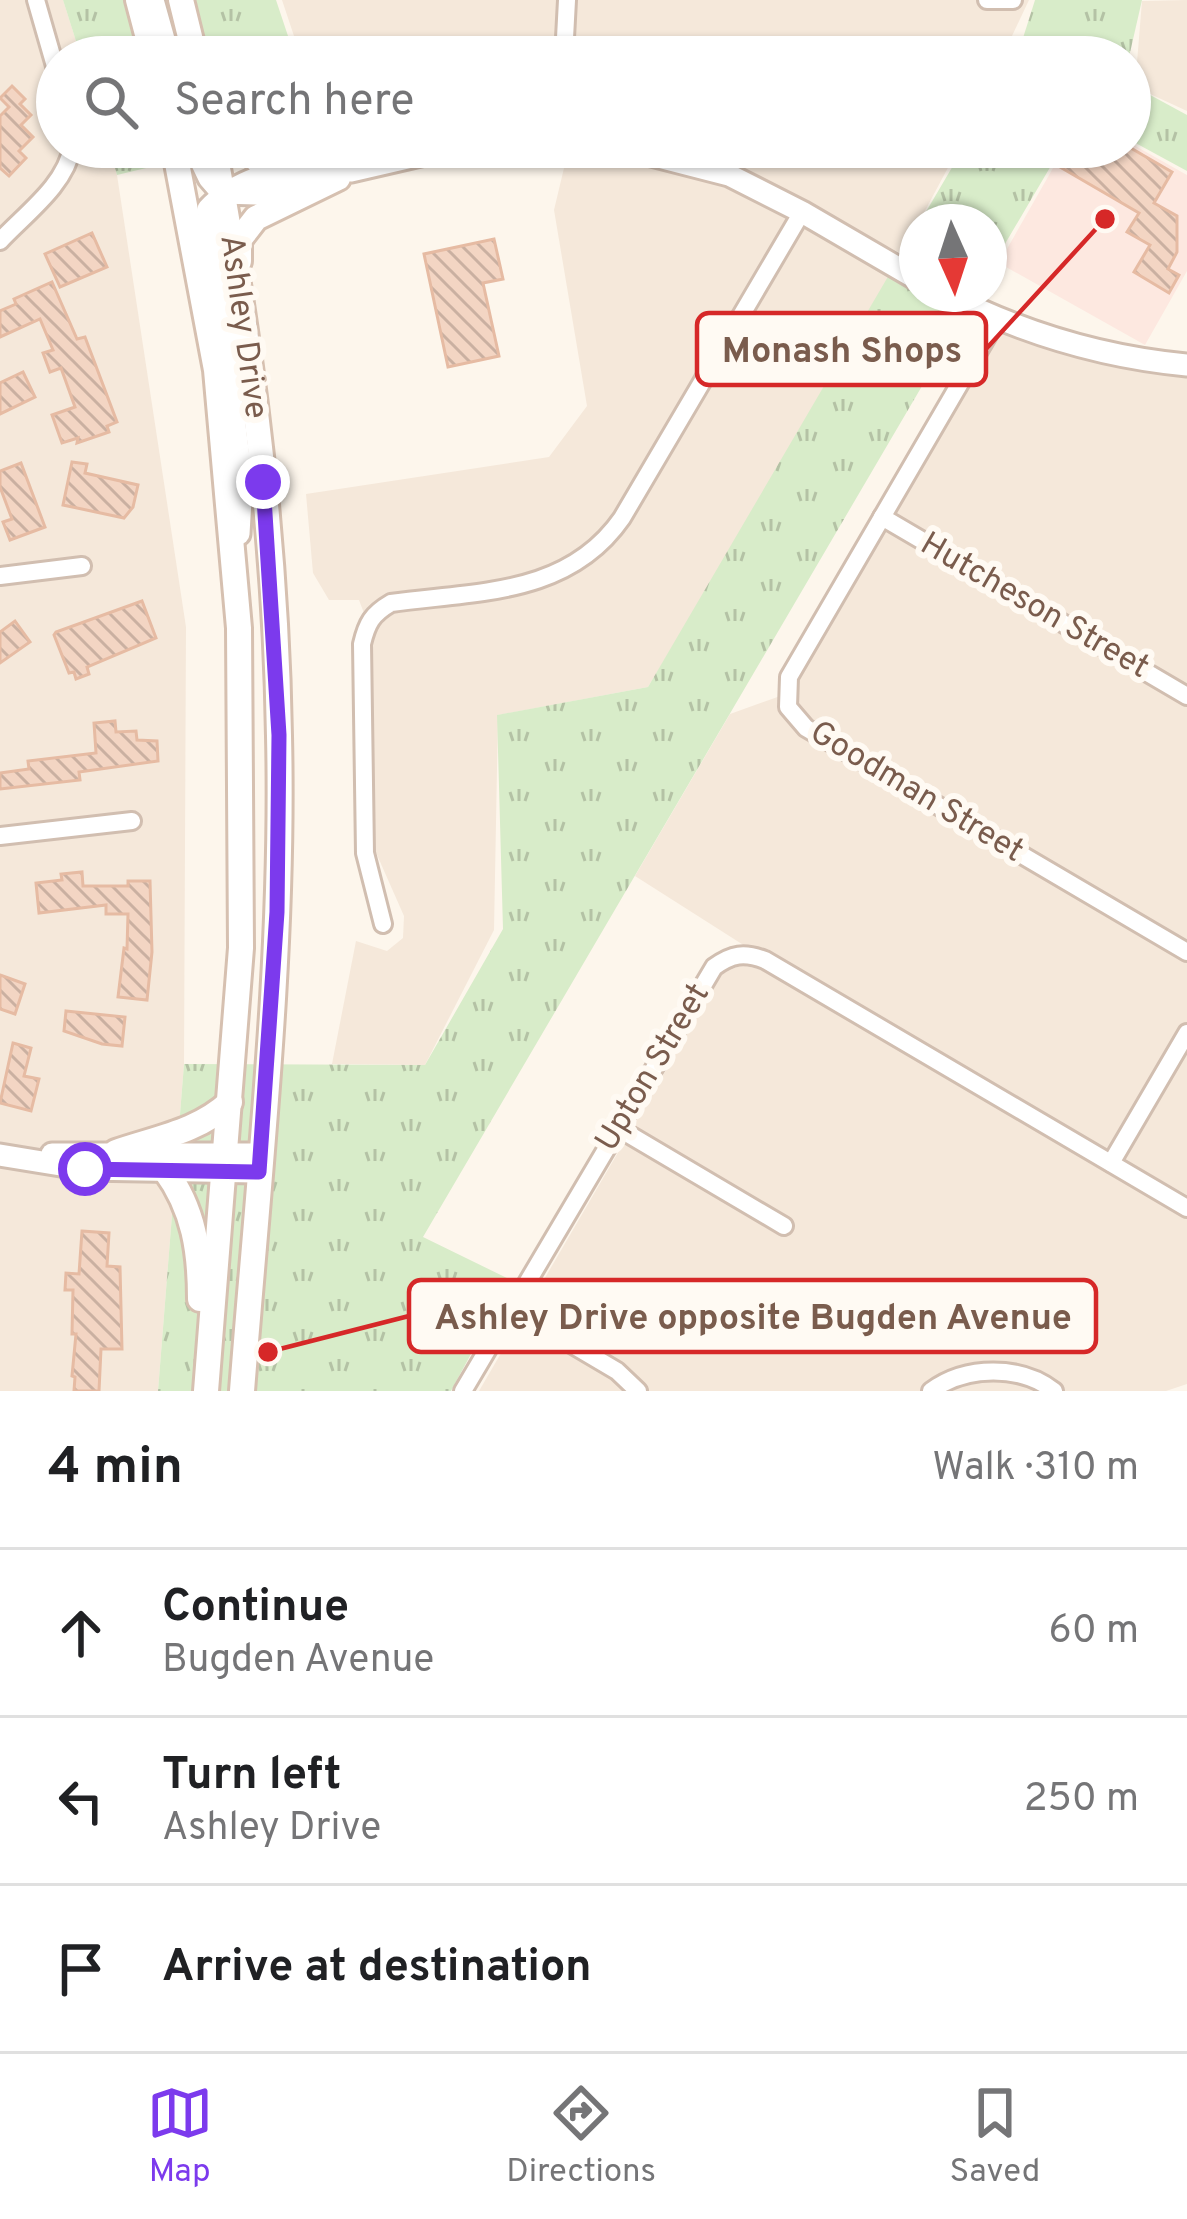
<!DOCTYPE html>
<html lang="en">
<head>
<meta charset="utf-8">
<style>
  body { margin:0; font-family:Overpass,sans-serif; background:#f6f6f6; color:#202124 }
  .compass { position:absolute; left:899px; top:204px; width:108px; height:108px; border-radius:50%; background:#fff; box-shadow:0 3px 9px #0004; rotate:177deg }
  .stop { position:absolute; width:36px; height:36px; margin:-27px; border:9px solid #7c3aed; border-radius:50%; background:#fff }
  .stop.end { background:#7c3aed; border-color:#fff; box-shadow:0 3px 12px #0008 }
  .list { margin:0; padding:0; list-style:none }
  h2 { display:flex; justify-content:space-between; align-items:center; height:156px; margin:0; padding:0 48px; font-size:51px }
  h2 small { font-size:39px; font-weight:400; color:#757577 }
  .list li { display:grid; grid-template-columns:78px 1fr auto; gap:36px; align-items:center; box-sizing:border-box; height:168px; padding:0 48px; border-top:3px solid #e0e0e0 }
  .list b { display:block; font-size:45px; white-space:nowrap }
  .list p { margin:0; font-size:39px; white-space:nowrap; color:#757577 }
  .list em { font-size:39px; font-style:normal; color:#757577 }
  .icon { flex:none; width:66px; height:66px; fill:none; stroke:currentColor; stroke-width:2; stroke-linecap:round; stroke-linejoin:round }
  .map { position:relative; flex:none; width:1187px; height:1391px; overflow:hidden }
  .search { position:absolute; background:#fff; box-shadow:0 3px 9px #0004; left:36px; right:36px; top:36px; height:132px; display:flex; align-items:center; gap:30px; box-sizing:border-box; padding:0 42px; border-radius:66px; color:#757577; font-size:45px }
  .sheet { height:660px; background:#fff }
  nav { display:flex; justify-content:space-around; align-items:center; box-sizing:border-box; height:168px; border-top:3px solid #e0e0e0; background:#fff; font-size:33px; color:#757577 }
  nav a { display:grid; justify-items:center; gap:6px }
  nav .on { color:#7c3aed }
  .map>svg:first-child { display:block }
  .residential { fill:#f5e8da }
  .commercial { fill:#fde8e0 }
  .park { fill:url(#park-tufts) }
  .building { fill:url(#building-back-hatch); stroke:#e6bba3; stroke-width:3 }
  .lines { fill:none; stroke-linecap:round; stroke-linejoin:round }
  .minor-casing { stroke:#d1beb0; stroke-width:22 }
  .tertiary-casing { stroke:#d1beb0; stroke-width:27 }
  .secondary-casing { stroke:#d6c0b0; stroke-width:30 }
  .minor { stroke:#fff; stroke-width:16 }
  .tertiary { stroke:#fff; stroke-width:21 }
  .secondary { stroke:#fff; stroke-width:24 }
  .route { stroke:#7c3aed; stroke-width:15 }
  .labels { text-anchor:middle; dominant-baseline:central; stroke-width:12; stroke-linejoin:round; paint-order:stroke }
  .street-label { font-size:33px; fill:#7a5c4d; stroke:#fffaf3 }
  .leader { fill:none; stroke:#d62828; stroke-width:4.5 }
  .callout-dot { fill:#d62828; stroke:#fffaf3; stroke-width:4.5 }
  .callout { fill:#fffaf3; stroke:#d62828; stroke-width:4.5 }
  .callout-label { font-size:36px; text-anchor:middle; font-weight:bold; fill:#7a5c4d }
</style>
</head>
<body>
<div class="map">
<svg width="1187" height="1391" viewBox="0 0 1187 1391">
  <defs>
    <pattern id="park-tufts" width="24" height="20" patternUnits="userSpaceOnUse" patternTransform="scale(3)"><rect width="24" height="20" fill="#d8ecc9"/><path d="M3 7l-1-3M5 7V3M7 7l1-3M15 17l-1-3M17 17v-4M19 17l1-3" fill="none" stroke="#b4c2a5"/></pattern>
    <pattern id="building-back-hatch" width="6" height="6" patternUnits="userSpaceOnUse" patternTransform="scale(3)"><rect width="6" height="6" fill="#f3d5c3"/><path d="M-1 5l2 2M0 0l6 6M5-1l2 2" fill="none" stroke="#cab0a1"/></pattern>
  </defs>
  <rect width="100%" height="100%" fill="#fdf6ec"/>
  <g class="residential">
    <polygon points="0,0 63,0 81,57 57,57 57,147 109,147 117,175 186,627 184,1064 158,1391 0,1391"/>
    <polygon points="282,0 1029,0 1002,57 301,57"/>
    <polygon points="1187,0 1187,111 1135,87 1142,1"/>
    <polygon points="569,147 646,152 717,172 900,269 648,687 498,715 494,930 425,1065 332,1064 356,941 387,951 403,938 404,916 370,839 373,637 359,600 329,600 313,573 306,494 549,457 587,406 554,210"/>
    <polygon points="681,147 959,147 902,254 744,170"/>
    <polygon points="992,330 1070,356 1187,377 1187,1195 745,946 635,876 730,714 786,694"/>
    <polygon points="741,965 768,971 1187,1210 1187,1384 1166,1391 479,1391 722,974"/>
  </g>
  <polygon class="commercial" points="1130,143 1187,175 1187,271 1145,345 999,263 1065,147 1130,147"/>
  <g class="park">
    <polygon points="63,0 276,0 295,57 81,57"/>
    <polygon points="1035,0 1142,0 1129,57 1017,57"/>
    <polygon points="1130,84 1187,115 1187,171 1130,140"/>
    <polygon points="109,147 234,147 117,175"/>
    <polygon points="964,147 1062,147 989,271 989,222 920,222"/>
    <polygon points="917,227 917,294 976,294 423,1237 511,1280 451,1391 158,1391 184,1064 425,1065 503,929 497,715 648,687"/>
  </g>
  <g class="building">
    <polygon points="12,86 25,99 20,104 31,115 21,125 33,137 19,151 26,158 9,176 0,168 0,116 9,107 0,98"/>
    <polygon points="1072,147 1129,147 1172,172 1154,203 1177,216 1177,252 1168,269 1179,275 1169,293 1134,272 1150,245 1127,232 1139,213 1060,167"/>
    <polygon points="92,233 107,267 60,287 45,254"/>
    <polygon points="494,239 503,279 483,283 499,356 448,367 424,254"/>
    <polygon points="52,282 77,339 85,337 117,422 107,426 109,432 77,443 78,438 62,443 52,415 75,407 61,368 50,372 43,353 53,350 40,319 0,337 0,311 16,304 14,299"/>
    <polygon points="23,372 35,397 0,414 0,383"/>
    <polygon points="72,462 87,464 85,473 138,485 133,507 124,518 63,505"/>
    <polygon points="21,463 45,527 10,540 3,522 12,519 0,487 0,471"/>
    <polygon points="142,601 156,638 87,667 89,674 76,679 74,672 69,673 54,635 56,632"/>
    <polygon points="15,621 30,642 0,663 0,632"/>
    <polygon points="115,721 116,732 136,731 137,740 157,741 158,761 79,772 80,780 0,789 0,773 29,769 28,761 96,753 94,723"/>
    <polygon points="82,872 83,886 128,886 128,881 150,881 152,952 147,1000 118,997 124,948 127,949 128,914 106,914 106,905 39,913 36,883 62,880 61,874"/>
    <polygon points="0,975 25,984 15,1014 0,1009"/>
    <polygon points="66,1011 125,1017 122,1046 102,1044 64,1031"/>
    <polygon points="13,1043 31,1048 24,1076 39,1079 31,1111 0,1103"/>
    <polygon points="82,1231 109,1233 107,1266 120,1267 122,1349 101,1349 99,1391 74,1391 75,1377 72,1376 76,1334 72,1334 73,1290 65,1290 66,1273 79,1274"/>
  </g>
  <g class="lines">
    <defs>
      <g id="minor">
        <polyline points="36,0 57,73"/>
        <polyline points="987,0 1013,0"/>
        <polyline points="564,57 567,0"/>
        <path d="M0 241C25 214 66 185 72 147"/>
        <polyline points="998,318 789,677 788,707 806,728 1187,952"/>
        <polyline points="882,517 1187,696"/>
        <polyline points="0,576 82,566"/>
        <polyline points="0,836 132,821"/>
        <path d="M383 924 365 853 362 644C367 623 372 614 391 603 477 591 568 596 622 518L802 212"/>
        <polyline points="618,1128 784,1226"/>
        <polyline points="1111,1163 1187,1033"/>
        <polyline points="512,1309 617,1371 638,1391"/>
        <path d="M463 1391 714 967C732 954 744 952 765 960L1187 1208"/>
        <path d="M931 1391C966 1365 1021 1365 1054 1391"/>
      </g>
      <g id="tertiary">
        <polyline points="153,0 169,57"/>
        <polyline points="194,147 209,178 222,193 257,194 321,181"/>
        <polyline points="620,147 729,175 802,212 917,279"/>
        <polyline points="351,171 455,147"/>
        <path d="M946 294C1022 333 1102 357 1187 365"/>
        <path d="M239 534 242 482 208 209C242 172 312 160 360 166"/>
        <polyline points="52,1154 260,1154"/>
        <polyline points="0,1155 85,1169 259,1172"/>
      </g>
      <g id="secondary">
        <polyline points="138,0 153,57"/>
        <polyline points="181,0 195,57"/>
        <polyline points="174,147 216,370 239,628 241,948 206,1391"/>
        <path d="M214 147C251 340 276 539 279 736 284 954 259 1173 242 1391"/>
        <polyline points="245,147 260,163 307,169"/>
        <polyline points="239,261 239,240 256,218 338,178"/>
        <path d="M116 1152C156 1138 198 1132 230 1102"/>
        <path d="M165 1170C194 1209 200 1252 200 1299"/>
      </g>
    </defs>
    <use href="#minor" class="minor-casing"/>
    <use href="#tertiary" class="tertiary-casing"/>
    <use href="#secondary" class="secondary-casing"/>
    <use href="#minor" class="minor"/>
    <use href="#tertiary" class="tertiary"/>
    <use href="#secondary" class="secondary"/>
  </g>
  <g class="lines">
    <polyline class="route" points="85,1169 259,1172 277,912 279,735 263,482"/>
  </g>
  <g class="labels">
    <g class="street-label">
      <text transform="translate(242 327) rotate(82)">Ashley Drive</text>
      <text transform="translate(1034 607) rotate(30)">Hutcheson Street</text>
      <text transform="translate(916 793) rotate(31)">Goodman Street</text>
      <text transform="translate(654 1068) rotate(-59)">Upton Street</text>
    </g>
  </g>
  <path class="leader" d="M1105 219L986 349M268 1352L409 1316"/>
  <g class="callout-dot">
    <circle cx="1105" cy="219" r="12"/>
    <circle cx="268" cy="1352" r="12"/>
  </g>
  <g class="callout">
    <rect x="697" y="313" width="289" height="72" rx="12"/>
    <rect x="409" y="1280" width="687" height="72" rx="12"/>
  </g>
  <g class="callout-label">
    <text x="842" y="362">Monash Shops</text>
    <text x="753" y="1329">Ashley Drive opposite Bugden Avenue</text>
  </g>
</svg>
<svg class="compass" viewBox="-18 -18 36 36"><path d="M0-13l5 13h-10z" fill="#e53935"/><path d="M0 13l5-13h-10z" fill="#757577"/></svg>
<div class="stop" style="left:85px;top:1169px"></div>
<div class="stop end" style="left:263px;top:482px"></div>
<div class="search"><svg class="icon" aria-label="search" viewBox="0 0 24 24"><circle cx="10" cy="10" r="6"/><path d="M15 15l6 6"/></svg>Search here</div>
</div>
<section class="sheet">
<h2>4 min<small>Walk · 310 m</small></h2>
<ul class="list">
<li><svg class="icon" aria-label="ahead" viewBox="0 0 24 24"><path d="M12 20V5M6 11l6-6 6 6"/></svg><div><b>Continue</b><p>Bugden Avenue</p></div><em>60 m</em></li>
<li><svg class="icon" aria-label="left" viewBox="0 0 24 24"><path d="M17 20v-9H6M10 6l-5 5 5 5"/></svg><div><b>Turn left</b><p>Ashley Drive</p></div><em>250 m</em></li>
<li><svg class="icon" aria-label="arrive" viewBox="0 0 24 24"><path d="M6 21V4h12l-3 4 3 4H6"/></svg><div><b>Arrive at destination</b></div></li>
</ul>
</section>
<nav>
<a class="on"><svg class="icon" aria-label="map" viewBox="0 0 24 24"><path d="M3 6l6-2 6 2 6-2v14l-6 2-6-2-6 2zM9 4v14M15 6v14"/></svg>Map</a>
<a><svg class="icon" aria-label="directions" viewBox="0 0 24 24"><path d="M12 3l9 9-9 9-9-9zM9 14v-3h6M13 9l2 2-2 2"/></svg>Directions</a>
<a><svg class="icon" aria-label="saved" viewBox="0 0 24 24"><path d="M7 4h10v16l-5-4-5 4z"/></svg>Saved</a>
</nav>
</body>
</html>
